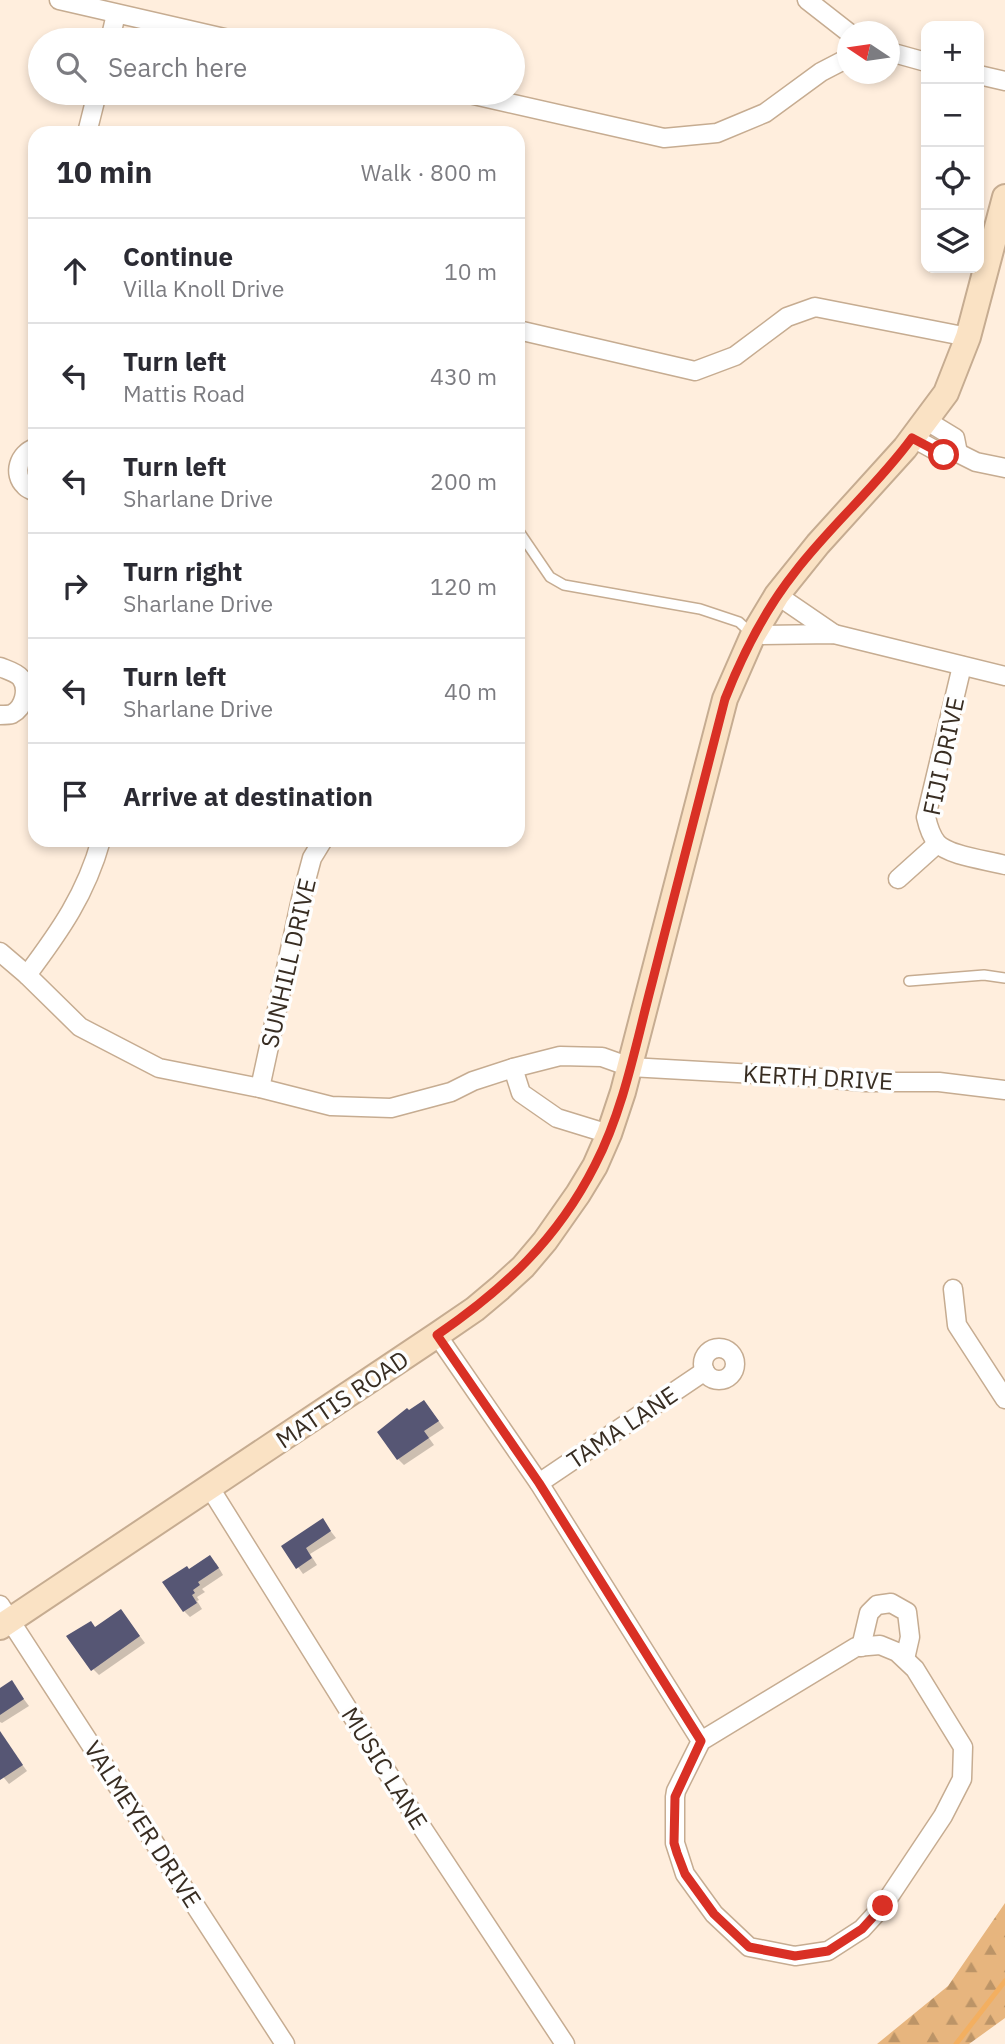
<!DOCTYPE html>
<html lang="en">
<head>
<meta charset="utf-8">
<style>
  body { margin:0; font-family:"IBM Plex Sans",sans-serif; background:#f7f7f7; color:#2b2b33 }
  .controls { position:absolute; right:21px; top:21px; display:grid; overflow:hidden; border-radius:14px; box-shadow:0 4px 10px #0003 }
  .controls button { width:63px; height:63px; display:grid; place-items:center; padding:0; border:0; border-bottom:2px solid #e1e1e2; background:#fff; color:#2b2b33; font:35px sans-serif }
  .compass { position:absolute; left:837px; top:21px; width:63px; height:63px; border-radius:50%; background:#fff; box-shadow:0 4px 10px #0003; rotate:283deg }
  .stop { position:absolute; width:21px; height:21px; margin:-16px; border:5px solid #d93025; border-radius:50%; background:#fff }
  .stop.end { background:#d93025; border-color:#fff; box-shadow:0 2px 7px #0008 }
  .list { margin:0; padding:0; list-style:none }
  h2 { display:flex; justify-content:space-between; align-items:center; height:91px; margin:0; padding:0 28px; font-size:30px }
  h2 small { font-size:23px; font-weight:400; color:#7c7c81 }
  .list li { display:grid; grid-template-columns:46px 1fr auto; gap:21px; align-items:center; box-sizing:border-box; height:105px; padding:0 28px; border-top:2px solid #e1e1e2 }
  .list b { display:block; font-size:26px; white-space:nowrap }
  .list p { margin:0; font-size:23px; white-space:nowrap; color:#7c7c81 }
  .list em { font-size:23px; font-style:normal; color:#7c7c81 }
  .icon { flex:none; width:38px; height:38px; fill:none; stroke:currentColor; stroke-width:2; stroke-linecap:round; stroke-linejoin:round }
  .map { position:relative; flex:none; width:1005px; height:2044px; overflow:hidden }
  .search { position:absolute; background:#fff; box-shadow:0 4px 10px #0003; left:28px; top:28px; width:497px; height:77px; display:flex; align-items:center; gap:18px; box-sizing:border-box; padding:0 24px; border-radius:38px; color:#7c7c81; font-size:26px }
  .panel { position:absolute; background:#fff; box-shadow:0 4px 10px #0003; left:28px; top:126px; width:497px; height:721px; border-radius:21px }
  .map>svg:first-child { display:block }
  .forest { fill:url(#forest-firs) }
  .shadow { fill:#0003 }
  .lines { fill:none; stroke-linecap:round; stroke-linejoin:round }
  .stream { stroke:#f3af60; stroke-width:5 }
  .building { fill:#565674 }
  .lane-casing { stroke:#c6ac91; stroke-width:12 }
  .street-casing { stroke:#c6ac91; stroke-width:21 }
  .secondary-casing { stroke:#c6ac91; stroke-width:28 }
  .lane { stroke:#fff; stroke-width:9 }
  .street { stroke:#fff; stroke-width:18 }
  .secondary { stroke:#fae2c4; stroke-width:24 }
  .route { stroke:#d93025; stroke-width:9 }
  .labels { text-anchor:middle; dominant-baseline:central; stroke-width:7; stroke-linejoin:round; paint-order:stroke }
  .street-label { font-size:24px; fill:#382d22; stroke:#fefefe }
</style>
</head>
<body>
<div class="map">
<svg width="1005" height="2044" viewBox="0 0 1005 2044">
  <defs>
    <pattern id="forest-firs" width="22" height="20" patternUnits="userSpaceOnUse" patternTransform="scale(1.75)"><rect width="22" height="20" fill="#e7b57e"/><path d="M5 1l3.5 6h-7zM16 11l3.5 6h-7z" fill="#bc9467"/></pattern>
  </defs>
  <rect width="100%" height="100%" fill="#fed"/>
  <polygon class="forest" points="1005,1903 1005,2018 969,2044 877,2044 948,1986"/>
  <g class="shadow">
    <polygon points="424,1402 444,1428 429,1438 434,1445 404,1465 398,1459 409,1412"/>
    <polygon points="322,1520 336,1538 310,1554 317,1565 303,1574 283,1546"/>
    <polygon points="216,1563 223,1575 202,1589 205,1592 197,1597 199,1600 197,1601 202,1609 190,1617 184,1611 190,1571"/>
    <polygon points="121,1611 145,1643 99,1675 93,1669 96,1629"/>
    <polygon points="11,1682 29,1706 2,1723 0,1722 0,1690"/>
    <polygon points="9,1747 27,1771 9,1784 0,1773 0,1753"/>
  </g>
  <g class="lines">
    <polyline class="stream" points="956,2044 1005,1981"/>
  </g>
  <g class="building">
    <polygon points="424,1400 439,1421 424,1431 429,1438 397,1460 377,1432 407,1408 409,1410"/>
    <polygon points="323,1518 331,1531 306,1548 312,1558 296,1569 281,1546"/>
    <polygon points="210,1555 219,1568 198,1582 200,1585 193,1590 195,1593 192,1595 197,1603 183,1612 162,1582 187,1566 189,1569"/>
    <polygon points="121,1609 140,1636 91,1671 66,1636 91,1621 95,1627"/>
    <polygon points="12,1680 24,1699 0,1715 0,1688"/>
    <polygon points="0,1731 23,1765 0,1780"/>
  </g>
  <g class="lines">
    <defs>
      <g id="lane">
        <polyline points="518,530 550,577 564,585 700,609 739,622 752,634"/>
        <polyline points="909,981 984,975 1005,978"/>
      </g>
      <g id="street">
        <polyline points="59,0 233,40"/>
        <polyline points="807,0 848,32"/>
        <polyline points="110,40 116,14"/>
        <polyline points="890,52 926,62"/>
        <polyline points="979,75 1005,81"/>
        <polyline points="465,93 664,138 717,133 765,113 821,72 848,58"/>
        <polyline points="87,133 97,93"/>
        <polyline points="518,330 695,371 735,356 787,317 815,307 968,337"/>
        <polyline points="927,421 955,438 958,453"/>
        <polyline points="913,438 944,455 958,453 976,462 1005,468"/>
        <path d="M35 448C19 453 12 474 25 486 27 489 32 490 35 492"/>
        <polyline points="777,595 834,634"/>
        <polyline points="753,635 834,634 1005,676"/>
        <path d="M962 666 926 817C928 826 931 836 937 843 949 856 987 860 1005 865"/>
        <path d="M0 667C7 670 16 672 21 678 29 689 24 708 12 714 9 715 3 715 0 715"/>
        <polyline points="898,879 937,844"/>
        <polyline points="0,952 27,975 80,1027 159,1068 260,1088 331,1106 391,1108 451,1092 473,1081 513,1068 560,1056 602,1057 630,1067 809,1077 866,1082 939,1082 1005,1090"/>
        <path d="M27 975C60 931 86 894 101 840"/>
        <polyline points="513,1068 521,1093 557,1118 609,1134"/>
        <polyline points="260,1088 301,899 312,858 323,840"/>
        <polyline points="953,1289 957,1325 1005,1399"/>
        <polyline points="437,1335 539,1483 701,1741 676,1791 675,1797 675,1843 685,1874 714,1914 749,1947 795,1956 828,1951 862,1929 883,1906 943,1816 962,1779 963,1747 915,1669 897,1652 880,1645 856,1647 701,1741"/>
        <circle cx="719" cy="1364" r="16"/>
        <polyline points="539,1483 705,1371"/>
        <polyline points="210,1488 419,1823 565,2044"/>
        <polyline points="0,1605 285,2044"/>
        <polyline points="861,1647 869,1613 877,1605 891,1603 907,1612 910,1637 905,1659"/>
      </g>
      <polyline id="secondary" points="0,1627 437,1335 475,1309 500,1288 523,1267 545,1241 578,1194 595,1166 609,1134 623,1092 725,699 753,635 777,595 818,544 905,448 946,393 968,337 1005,197"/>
    </defs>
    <use href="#lane" class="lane-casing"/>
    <use href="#street" class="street-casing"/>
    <use href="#secondary" class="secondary-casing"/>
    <use href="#lane" class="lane"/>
    <use href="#street" class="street"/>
    <use href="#secondary" class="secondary"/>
  </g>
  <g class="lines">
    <path class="route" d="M883 1906 862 1929 828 1951 795 1956 749 1947 714 1914 685 1874 677 1853 674 1843 675 1797 701 1741 539 1483 437 1335C505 1288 557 1240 595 1165 624 1109 636 1043 652 983 676 888 701 793 725 699 743 653 764 611 795 572 831 525 877 486 912 438L944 455"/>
  </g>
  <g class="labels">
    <g class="street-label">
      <text transform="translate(943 756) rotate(-78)">FIJI DRIVE</text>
      <text transform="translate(288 963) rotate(-77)">SUNHILL DRIVE</text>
      <text transform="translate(818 1077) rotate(3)">KERTH DRIVE</text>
      <text transform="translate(342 1399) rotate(-34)">MATTIS ROAD</text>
      <text transform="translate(622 1427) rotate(-34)">TAMA LANE</text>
      <text transform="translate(385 1768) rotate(58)">MUSIC LANE</text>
      <text transform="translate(143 1824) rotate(57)">VALMEYER DRIVE</text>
    </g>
  </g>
</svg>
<div class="controls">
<button>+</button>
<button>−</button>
<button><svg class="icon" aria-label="locate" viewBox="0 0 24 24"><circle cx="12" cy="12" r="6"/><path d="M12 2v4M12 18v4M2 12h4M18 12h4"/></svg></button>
<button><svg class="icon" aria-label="layers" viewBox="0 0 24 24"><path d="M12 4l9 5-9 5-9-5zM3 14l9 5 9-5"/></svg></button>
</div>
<svg class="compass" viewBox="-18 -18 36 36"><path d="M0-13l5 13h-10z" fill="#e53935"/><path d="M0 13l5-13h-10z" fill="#7c7c81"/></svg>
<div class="stop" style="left:944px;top:455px"></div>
<div class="stop end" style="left:883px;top:1906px"></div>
<div class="search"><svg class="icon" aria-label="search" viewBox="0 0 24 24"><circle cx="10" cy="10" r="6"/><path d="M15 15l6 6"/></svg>Search here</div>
<section class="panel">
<h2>10 min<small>Walk · 800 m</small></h2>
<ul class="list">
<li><svg class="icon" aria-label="ahead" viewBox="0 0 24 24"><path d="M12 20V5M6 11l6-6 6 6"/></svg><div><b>Continue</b><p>Villa Knoll Drive</p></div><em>10 m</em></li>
<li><svg class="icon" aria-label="left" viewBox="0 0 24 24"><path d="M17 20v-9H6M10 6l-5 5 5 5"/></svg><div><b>Turn left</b><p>Mattis Road</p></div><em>430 m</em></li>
<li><svg class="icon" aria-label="left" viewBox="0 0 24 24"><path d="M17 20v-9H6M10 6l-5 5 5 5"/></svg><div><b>Turn left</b><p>Sharlane Drive</p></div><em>200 m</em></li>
<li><svg class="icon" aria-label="right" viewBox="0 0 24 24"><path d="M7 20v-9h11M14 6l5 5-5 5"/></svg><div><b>Turn right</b><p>Sharlane Drive</p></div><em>120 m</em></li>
<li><svg class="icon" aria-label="left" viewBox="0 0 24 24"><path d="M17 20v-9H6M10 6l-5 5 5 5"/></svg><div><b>Turn left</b><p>Sharlane Drive</p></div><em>40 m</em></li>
<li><svg class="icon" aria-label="arrive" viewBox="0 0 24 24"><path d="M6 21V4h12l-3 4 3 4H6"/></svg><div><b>Arrive at destination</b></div></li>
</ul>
</section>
</div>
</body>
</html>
